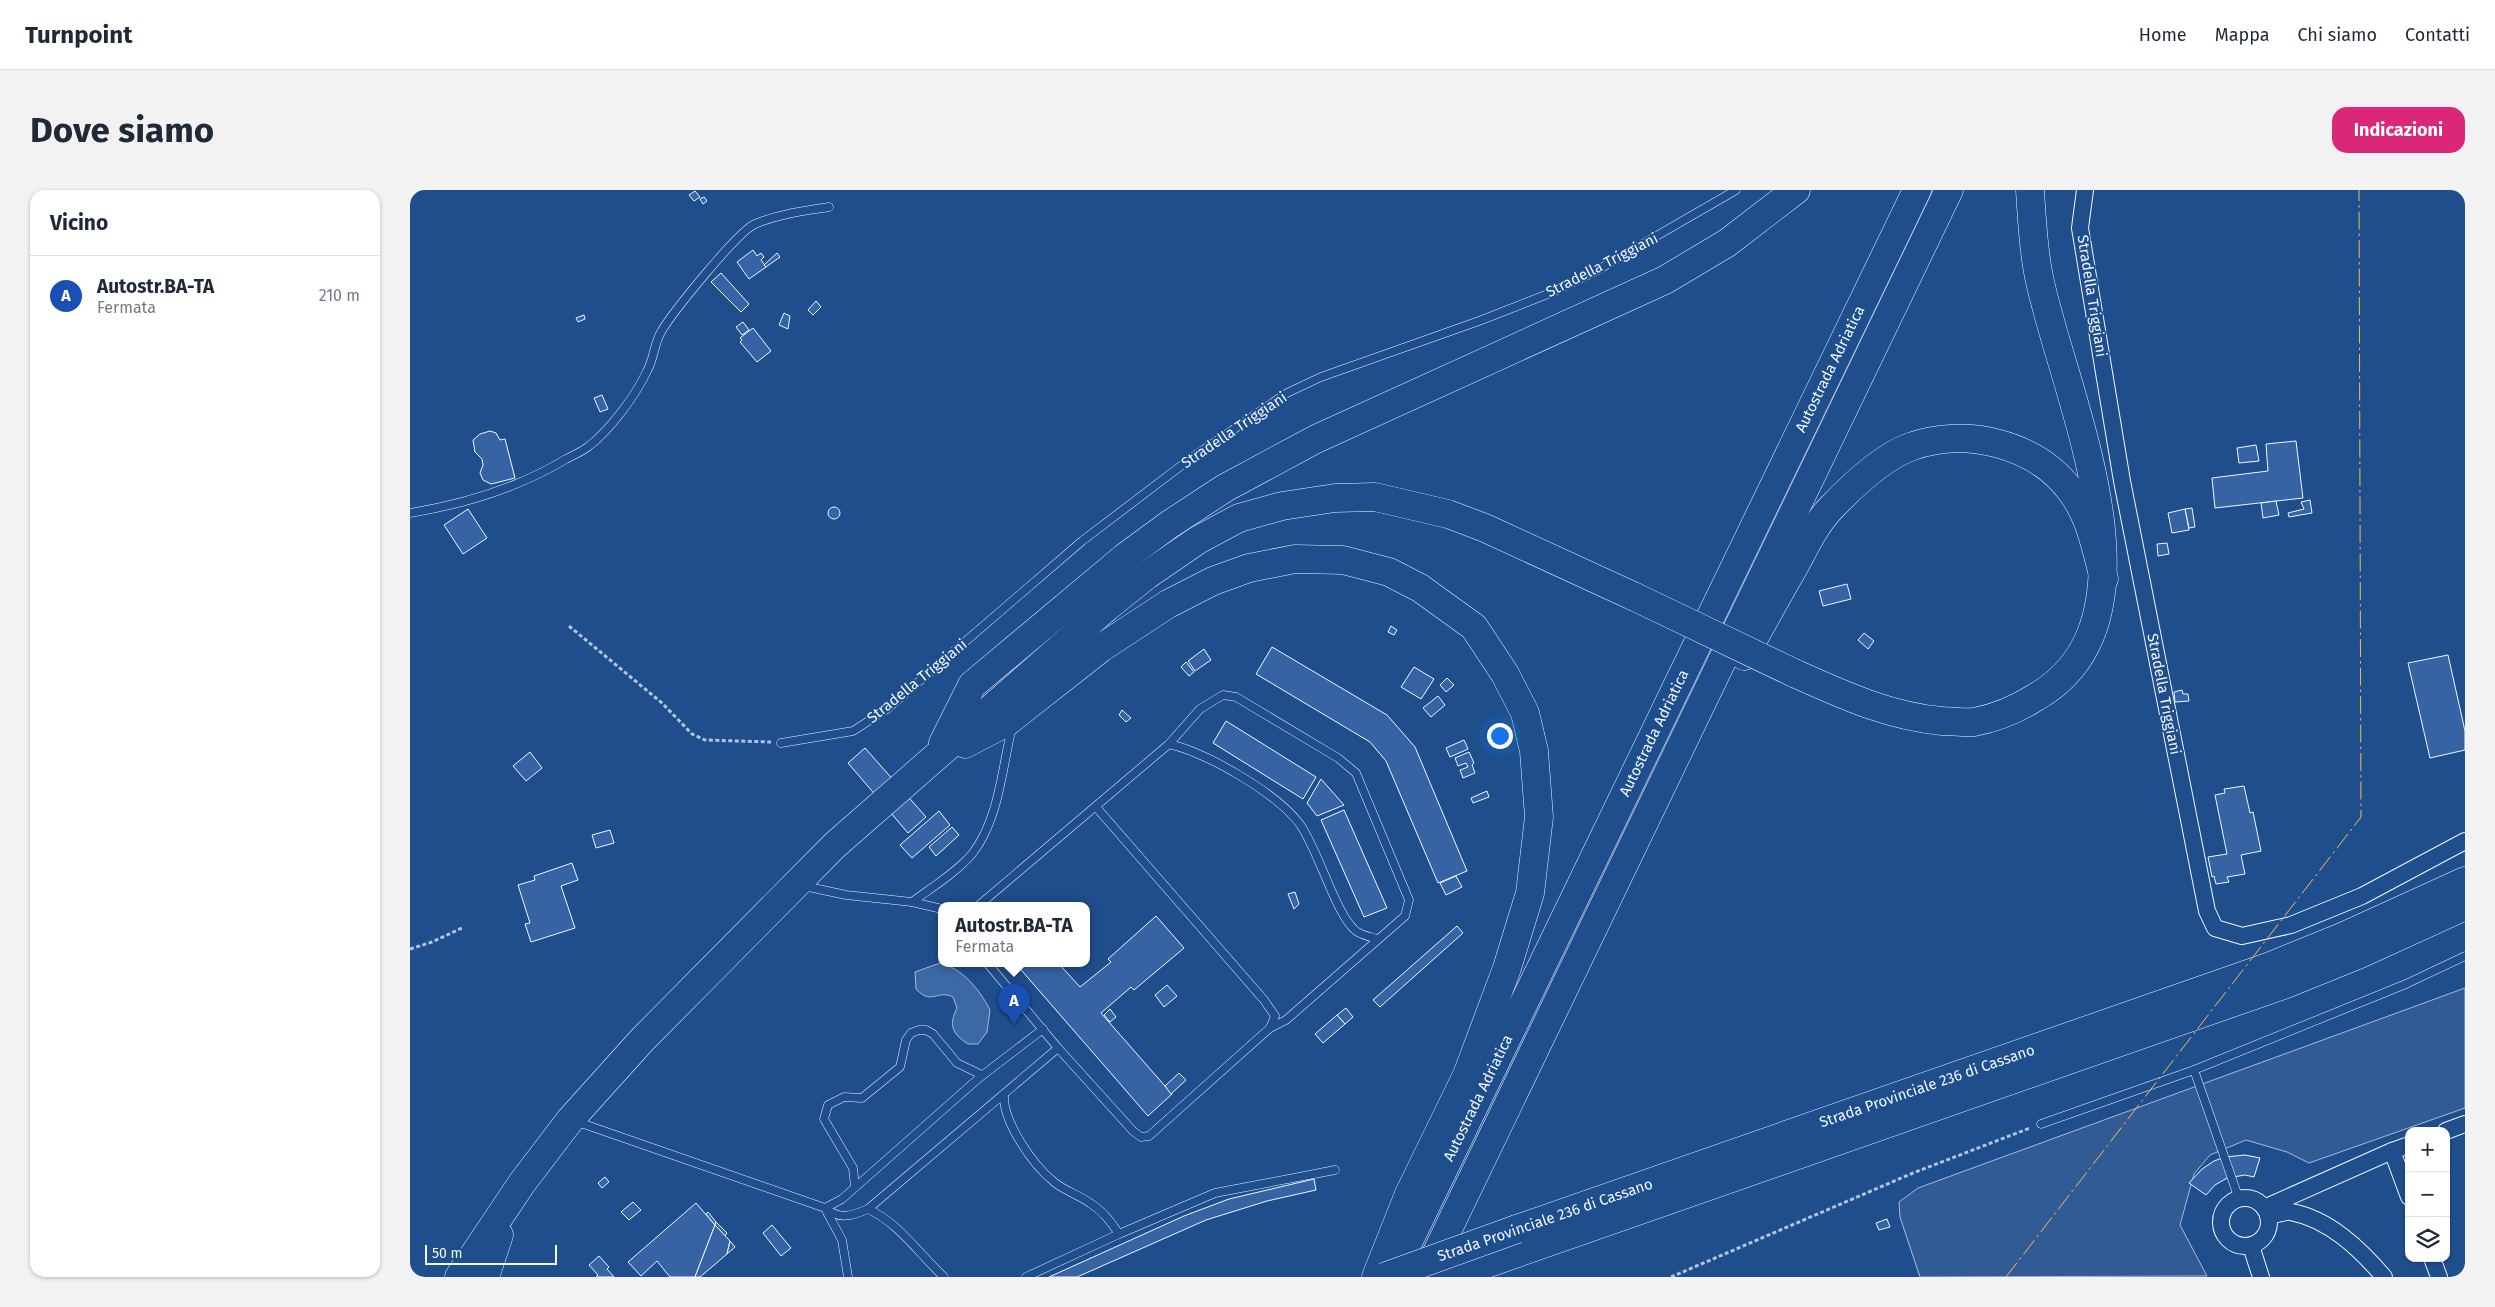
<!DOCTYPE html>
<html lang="it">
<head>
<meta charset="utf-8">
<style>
  body { margin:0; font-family:"Fira Sans",sans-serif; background:#f2f2f3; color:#1f2937 }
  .controls { position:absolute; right:15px; bottom:15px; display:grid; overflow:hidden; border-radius:10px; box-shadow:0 1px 4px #0004 }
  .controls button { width:45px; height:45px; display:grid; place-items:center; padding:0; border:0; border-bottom:1px solid #e0e1e3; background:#fff; color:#1f2937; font:25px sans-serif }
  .scale { position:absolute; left:15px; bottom:12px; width:132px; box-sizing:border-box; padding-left:5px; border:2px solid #f2f6ff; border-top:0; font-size:14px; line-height:18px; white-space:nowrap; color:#f2f6ff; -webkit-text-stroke:4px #1f4e8c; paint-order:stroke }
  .you { position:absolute; left:1089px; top:545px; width:18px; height:18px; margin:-12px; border:4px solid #fff; border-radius:50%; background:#1a73e8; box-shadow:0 0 0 8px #1a73e833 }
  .badge { display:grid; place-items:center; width:32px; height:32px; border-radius:50%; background:#db2777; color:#fff; font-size:16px; font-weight:700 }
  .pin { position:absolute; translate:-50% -41px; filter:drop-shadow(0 1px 2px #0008) }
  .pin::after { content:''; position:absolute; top:26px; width:18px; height:15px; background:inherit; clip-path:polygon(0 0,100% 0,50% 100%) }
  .popup { position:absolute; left:528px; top:712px; width:152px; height:65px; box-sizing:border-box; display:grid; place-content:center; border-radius:10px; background:#fff; filter:drop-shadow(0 1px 4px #0005); font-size:16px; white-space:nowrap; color:#747a83 }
  .popup b { font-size:19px; color:#1f2937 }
  .popup::after { content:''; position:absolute; left:50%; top:100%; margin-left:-10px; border:10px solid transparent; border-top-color:#fff }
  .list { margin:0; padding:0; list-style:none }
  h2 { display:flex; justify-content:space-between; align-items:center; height:65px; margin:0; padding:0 20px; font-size:21px }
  h2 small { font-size:16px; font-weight:400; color:#747a83 }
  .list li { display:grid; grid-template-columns:32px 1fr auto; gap:15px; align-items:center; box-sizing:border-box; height:80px; padding:0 20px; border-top:1px solid #e0e1e3 }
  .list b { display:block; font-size:19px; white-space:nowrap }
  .list p { margin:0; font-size:16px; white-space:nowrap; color:#747a83 }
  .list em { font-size:16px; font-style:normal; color:#747a83 }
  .icon { flex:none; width:28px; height:28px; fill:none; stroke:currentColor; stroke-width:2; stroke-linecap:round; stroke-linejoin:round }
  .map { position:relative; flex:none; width:2055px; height:1087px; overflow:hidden; border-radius:15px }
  header { display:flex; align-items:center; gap:30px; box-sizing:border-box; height:70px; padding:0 25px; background:#fff; border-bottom:1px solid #e0e1e3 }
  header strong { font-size:24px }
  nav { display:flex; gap:28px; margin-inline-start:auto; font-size:18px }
  .intro { display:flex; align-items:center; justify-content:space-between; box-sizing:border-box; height:120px; padding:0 30px }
  h1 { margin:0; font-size:35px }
  .button { padding:12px 22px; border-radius:15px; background:#db2777; color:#fff; font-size:18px; font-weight:700 }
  main { display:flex; gap:30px; padding:0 30px }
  aside { flex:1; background:#fff; border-radius:15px; box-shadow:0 1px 4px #0004 }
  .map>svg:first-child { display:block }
  .parking { fill:#305b95; stroke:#a8bbd7 }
  .water { fill:#3b69a3; stroke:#a8bbd7 }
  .building { fill:#3563a3; stroke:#f2f6ff }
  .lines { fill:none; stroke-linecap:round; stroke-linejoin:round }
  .lane-casing { stroke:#f2f6ff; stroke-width:9 }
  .street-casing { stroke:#f2f6ff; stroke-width:18 }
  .highway-casing { stroke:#f2f6ff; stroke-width:29 }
  .path { stroke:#b3c4dc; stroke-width:3; stroke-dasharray:4 2.5; stroke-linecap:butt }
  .lane { stroke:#1f4e8c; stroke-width:8 }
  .street { stroke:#1f4e8c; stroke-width:16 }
  .highway { stroke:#1f4e8c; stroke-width:28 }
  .highway-bridge-casing { stroke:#f2f6ff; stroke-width:29; stroke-linecap:butt }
  .highway-bridge { stroke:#1f4e8c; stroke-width:28 }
  .power { stroke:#ffb74d; stroke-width:1; stroke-dasharray:18 4 2.5 4; stroke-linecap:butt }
  .labels { text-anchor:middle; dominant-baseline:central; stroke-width:4; stroke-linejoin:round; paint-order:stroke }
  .street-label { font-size:15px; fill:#f2f6ff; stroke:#1f4e8c }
</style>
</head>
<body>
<header>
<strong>Turnpoint</strong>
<nav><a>Home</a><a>Mappa</a><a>Chi siamo</a><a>Contatti</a></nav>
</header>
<div class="intro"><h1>Dove siamo</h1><a class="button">Indicazioni</a></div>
<main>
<aside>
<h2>Vicino<small></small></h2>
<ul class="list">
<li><span class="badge" style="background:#1a4fb4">A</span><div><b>Autostr.BA-TA</b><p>Fermata</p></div><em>210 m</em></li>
</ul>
</aside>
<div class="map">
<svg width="2055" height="1087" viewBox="0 0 2055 1087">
  <rect width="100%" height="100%" fill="#1f4e8c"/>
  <polygon class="parking" points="2055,798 2055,918 1899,973 1877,962 1836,950 1800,965 1784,984 1770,1035 1797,1086 1510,1087 1490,1027 1489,1012 1508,998"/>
  <path class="water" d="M530 773C552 778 570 800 580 820L577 842 568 854H558C541 843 539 834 547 818L543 807C527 799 522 816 506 799L505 782Z"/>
  <g class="building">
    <polygon points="285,1 290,7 284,11 279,5"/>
    <polygon points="294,7 297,11 293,14 290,9"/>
    <polygon points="343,60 347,66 351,63 354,67 351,70 356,77 339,89 327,72"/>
    <polygon points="367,63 370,67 356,77 354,75"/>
    <polygon points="311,83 339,114 331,122 301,92"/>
    <polygon points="406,111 411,117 403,125 398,120"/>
    <polygon points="374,123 380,126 378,139 369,135"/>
    <polygon points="174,125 175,129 168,132 166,128"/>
    <polygon points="333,132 339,140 332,145 326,137"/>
    <polygon points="343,138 361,161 347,172 330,152 332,150 330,148"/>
    <polygon points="192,205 198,219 190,222 184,208"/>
    <polygon points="80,241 86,243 90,250 95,249 105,288 81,294 73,290 70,283 73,275 72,269 65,262 63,250 70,244"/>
    <polygon points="1886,251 1893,308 1805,318 1802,288 1858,281 1856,254"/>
    <polygon points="1846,255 1849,271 1829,273 1827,258"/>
    <polygon points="1900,310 1902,323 1879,327 1878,323 1894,319 1891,312"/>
    <polygon points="1866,311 1869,325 1853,328 1851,313"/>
    <circle cx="424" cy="323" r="6"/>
    <polygon points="1782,318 1785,337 1779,338 1775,319"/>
    <polygon points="58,319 77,348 53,364 34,335"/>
    <polygon points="1775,319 1779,340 1762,343 1758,323"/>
    <polygon points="1757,353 1759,364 1748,366 1747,354"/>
    <polygon points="1437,394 1441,409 1413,416 1409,401"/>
    <polygon points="981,436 987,440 984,445 978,442"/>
    <polygon points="1454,443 1464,451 1458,459 1448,450"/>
    <polygon points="862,457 977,525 1005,557 1057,681 1028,693 976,571 960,552 846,484"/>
    <polygon points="794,459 801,470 785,481 778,471"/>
    <polygon points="2038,465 2055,541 2055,560 2020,568 1998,473"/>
    <polygon points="776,472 784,482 779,486 771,477"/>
    <polygon points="1004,477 1024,489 1011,509 991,497"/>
    <polygon points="1037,488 1044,495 1036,502 1030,495"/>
    <polygon points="1772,500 1773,504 1778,504 1779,511 1765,512 1764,502"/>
    <polygon points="1028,506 1035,515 1021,527 1013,518"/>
    <polygon points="712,520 721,528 716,532 709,525"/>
    <polygon points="816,531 906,587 893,609 803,553"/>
    <polygon points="1054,550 1058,559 1040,567 1036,558"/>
    <polygon points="455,558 516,627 498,643 438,573"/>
    <polygon points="120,562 132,578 116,591 103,576"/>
    <polygon points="1059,562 1064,573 1062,575 1065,583 1053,588 1050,580 1058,577 1056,573 1048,576 1045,568"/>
    <polygon points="911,589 934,615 907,626 897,613"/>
    <polygon points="1834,596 1840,623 1843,622 1851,661 1831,665 1835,684 1817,687 1819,692 1806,694 1804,686 1802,687 1798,667 1817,664 1805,605 1815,603 1814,599"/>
    <polygon points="1077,601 1079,607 1063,613 1061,608"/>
    <polygon points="934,620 977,718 954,727 911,630"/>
    <polygon points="529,621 540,635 502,668 490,655"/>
    <polygon points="542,637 549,645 526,666 519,657"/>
    <polygon points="200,640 204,653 186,658 182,645"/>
    <polygon points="162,673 168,690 151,696 165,738 121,752 115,734 120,733 108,695 125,690 124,686"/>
    <polygon points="1046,686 1052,697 1036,705 1030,693"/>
    <polygon points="885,702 889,714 884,719 878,704"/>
    <polygon points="746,726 774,758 724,800 721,797 691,823 762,904 738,926 606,774 649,774 670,797 701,772 698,769"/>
    <polygon points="1047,736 1053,743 970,817 963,810"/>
    <polygon points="757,795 767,806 754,817 745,805"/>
    <polygon points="936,818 943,827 935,834 927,825"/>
    <polygon points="700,819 706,827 700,832 694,825"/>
    <polygon points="927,825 935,834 913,853 905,844"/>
    <polygon points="769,883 776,890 761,904 755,896"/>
    <polygon points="1835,965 1850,968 1844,987 1835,985 1817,988 1805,995 1796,1005 1779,993 1792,979 1804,971 1815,967"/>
    <polygon points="195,987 199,992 192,998 188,993"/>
    <polygon points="904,989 906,1000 857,1011 796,1030 667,1087 639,1087 774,1026 819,1009"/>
    <polygon points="223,1012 231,1020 219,1030 211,1022"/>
    <polygon points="286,1013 305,1035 285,1087 260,1087 247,1071 231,1086 218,1072"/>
    <polygon points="298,1022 306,1032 305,1035 296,1024"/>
    <polygon points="1477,1029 1480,1037 1469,1040 1466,1033"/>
    <polygon points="306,1032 317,1043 315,1046 305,1035"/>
    <polygon points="305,1035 320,1051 317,1064 290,1087 285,1087"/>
    <polygon points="362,1035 381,1058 371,1066 353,1043"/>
    <polygon points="320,1051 325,1057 317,1064"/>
    <polygon points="189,1066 199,1077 197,1079 204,1087 186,1087 188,1085 179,1075"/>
  </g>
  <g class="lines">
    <defs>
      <g id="lane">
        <path d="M0 323C55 314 108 298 156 269 164 265 173 261 179 256 200 240 226 205 237 181 244 169 244 154 251 142 262 123 328 41 345 34 368 24 394 21 419 17"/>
        <polyline points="371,553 443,541 477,519 672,351 780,269 877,203 911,187 1069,131 1143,102 1186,81 1326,0"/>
        <path d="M759 554C797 563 865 602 889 633 908 658 926 726 946 741 951 745 961 747 967 749"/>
        <polyline points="686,617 854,810 865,826 860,838"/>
        <polyline points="394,696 436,705 502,712 532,719"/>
        <path d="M502 712C521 698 548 681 562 664 589 630 592 578 602 537"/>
        <polyline points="568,716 759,554 790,519 813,505 826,507 928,568 946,583 999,710 995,726 876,830 860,838 739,946 731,947 723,941 648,858 578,774"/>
        <polyline points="1784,880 1829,1009"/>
        <path d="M594 904C592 931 623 975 644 992 655 1001 669 1005 680 1013 693 1021 701 1032 709 1044"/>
        <path d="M165 931 415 1018C429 1030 442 1026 458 1019 489 1033 509 1064 534 1087"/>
        <polyline points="1631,934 1784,880 1996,794 2055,766"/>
        <polyline points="445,997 443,978 414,929 418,915 434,907 452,908 490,877 496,850 501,843 509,840 516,840 523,844 547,873 572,885"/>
        <polyline points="415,1018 432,1009 569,888 633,839"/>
        <polyline points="458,1019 648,858"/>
        <polyline points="417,1022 432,1050 438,1087"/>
        <polyline points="616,1087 709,1044 805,1003 925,980"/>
      </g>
      <g id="street">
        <polyline points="1675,0 1670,38 1712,291 1797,721 1805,738 1832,746 1881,735 1952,706 2055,651"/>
        <polyline points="2036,941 2055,934"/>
        <polyline points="1999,955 1982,961 1999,1007"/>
        <circle cx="1835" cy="1032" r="24"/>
        <polyline points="1854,1018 1982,961"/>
        <path d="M1858 1026C1865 1025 1875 1021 1881 1022 1919 1029 1950 1059 1974 1087"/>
        <polyline points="1841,1056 1851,1087"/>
        <polyline points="2022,1068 2029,1087"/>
      </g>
      <g id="highway">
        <path d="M1334 466C1351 436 1367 406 1384 377 1395 357 1405 335 1420 319 1440 298 1473 267 1500 257 1555 237 1625 253 1661 301 1680 326 1686 358 1694 389"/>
        <path d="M1384 483C1433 505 1478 526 1532 531 1542 531 1554 533 1564 532 1586 528 1607 519 1626 507 1762 429 1652 201 1629 87 1623 59 1622 29 1620 0"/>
        <polyline points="533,553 562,495 715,367 760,334 815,298 906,249 1255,90 1317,53 1386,0"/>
        <polyline points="555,554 597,532 691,458 758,414 803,391 839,378 885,369 933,370 979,382 1010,398 1064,437 1095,484 1115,523 1124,561 1129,627 1120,703 1097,778 1057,885 999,1004 966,1087"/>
        <polyline points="1107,1039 1858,777 1932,747 2055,691"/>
        <polyline points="994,1061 1507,0"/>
        <polyline points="49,1087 112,993 160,930 232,850 425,655 697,417 737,385 788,350 829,328 872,316 925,308 965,307 1038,324 1075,338 1225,407"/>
        <polyline points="75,1087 89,1045"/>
        <polyline points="1015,1087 1539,0"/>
        <polyline points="1039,1087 1876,794 1950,764 2055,716"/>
      </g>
    </defs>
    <use href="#lane" class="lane-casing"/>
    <use href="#street" class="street-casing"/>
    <use href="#highway" class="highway-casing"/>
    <g class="path">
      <polyline points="159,436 252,513 282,544 295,550 361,552"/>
      <polyline points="0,759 22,752 54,737"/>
      <polyline points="1261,1087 1503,983 1620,938"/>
    </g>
    <use href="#lane" class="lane"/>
    <use href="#street" class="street"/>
    <use href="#highway" class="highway"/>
    <defs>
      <g id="highway-bridge">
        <polyline points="1225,407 1384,483"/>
        <polyline points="974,1087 1107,1039"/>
      </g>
    </defs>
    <use href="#highway-bridge" class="highway-bridge-casing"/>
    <use href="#highway-bridge" class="highway-bridge"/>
    <polyline class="power" points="1596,1087 1951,627 1949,0"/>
  </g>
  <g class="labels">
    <g class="street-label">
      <text transform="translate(1192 75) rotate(-27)">Stradella Triggiani</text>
      <text transform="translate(1682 106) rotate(81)">Stradella Triggiani</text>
      <text transform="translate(1420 179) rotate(-64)">Autostrada Adriatica</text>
      <text transform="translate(824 240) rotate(-34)">Stradella Triggiani</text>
      <text transform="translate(507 491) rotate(-39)">Stradella Triggiani</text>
      <text transform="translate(1754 504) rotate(79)">Stradella Triggiani</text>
      <text transform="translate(1244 543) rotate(-64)">Autostrada Adriatica</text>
      <text transform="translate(1517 896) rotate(-19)">Strada Provinciale 236 di Cassano</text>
      <text transform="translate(1068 908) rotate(-64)">Autostrada Adriatica</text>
      <text transform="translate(1135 1030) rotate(-19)">Strada Provinciale 236 di Cassano</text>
    </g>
  </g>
</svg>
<div class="controls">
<button>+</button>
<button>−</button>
<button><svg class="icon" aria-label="layers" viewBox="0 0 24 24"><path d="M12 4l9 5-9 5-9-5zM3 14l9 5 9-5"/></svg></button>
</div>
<div class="scale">50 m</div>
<div class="you"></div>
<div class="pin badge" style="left:604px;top:835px;background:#1a4fb4">A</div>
<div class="popup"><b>Autostr.BA-TA</b>Fermata</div>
</div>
</main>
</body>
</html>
